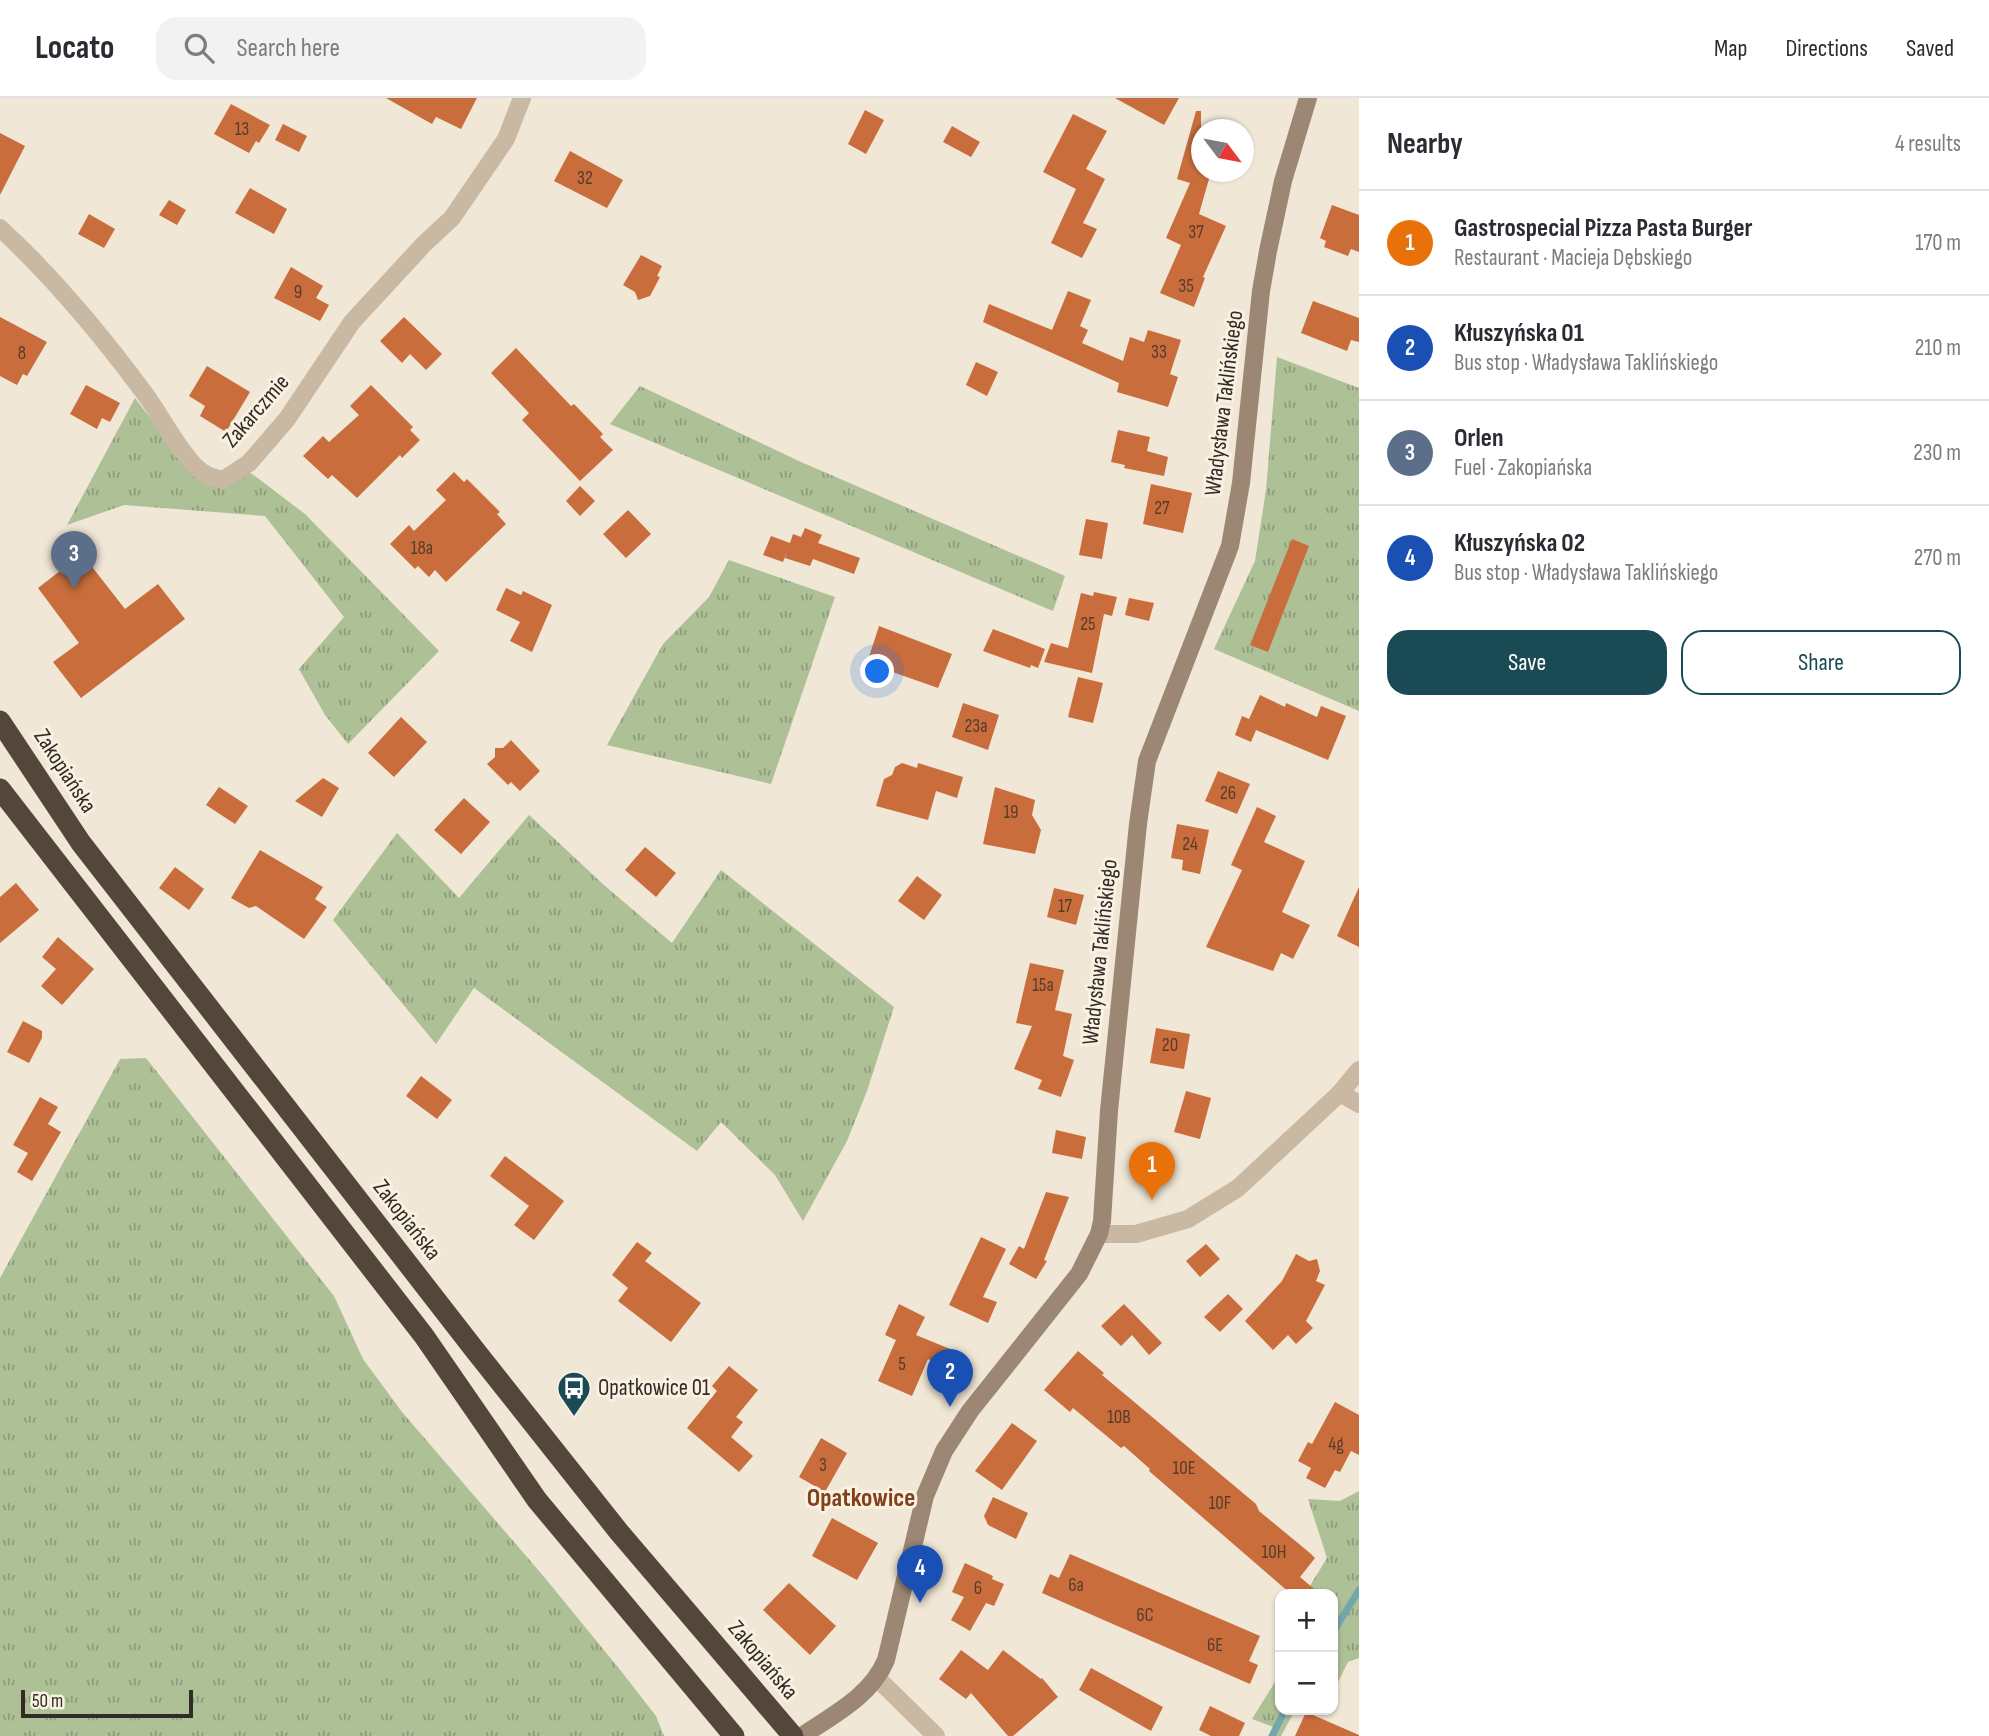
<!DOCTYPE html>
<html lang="en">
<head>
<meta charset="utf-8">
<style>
  body { margin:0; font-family:"Sofia Sans Condensed",sans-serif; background:#f2f2f3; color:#2b2b33 }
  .controls { position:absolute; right:21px; bottom:21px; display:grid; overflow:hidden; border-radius:14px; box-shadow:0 2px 5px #0004 }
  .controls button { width:63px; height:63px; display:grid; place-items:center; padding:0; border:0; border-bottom:2px solid #e1e1e2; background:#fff; color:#2b2b33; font:35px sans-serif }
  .compass { position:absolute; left:1191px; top:21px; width:63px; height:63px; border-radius:50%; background:#fff; box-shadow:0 2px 5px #0004; rotate:122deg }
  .scale { position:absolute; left:21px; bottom:18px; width:172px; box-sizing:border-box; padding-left:7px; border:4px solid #332b25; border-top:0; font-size:19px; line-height:24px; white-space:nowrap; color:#332b25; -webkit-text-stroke:5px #f9f1e2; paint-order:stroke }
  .you { position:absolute; left:878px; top:574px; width:24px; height:24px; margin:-18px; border:5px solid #fff; border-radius:50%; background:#1a73e8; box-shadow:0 0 0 10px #1a73e833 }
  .badge { display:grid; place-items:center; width:46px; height:46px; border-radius:50%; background:#1a4b55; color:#fff; font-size:23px; font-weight:700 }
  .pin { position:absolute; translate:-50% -58px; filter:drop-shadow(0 2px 4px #0008) }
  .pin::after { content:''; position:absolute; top:37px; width:24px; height:21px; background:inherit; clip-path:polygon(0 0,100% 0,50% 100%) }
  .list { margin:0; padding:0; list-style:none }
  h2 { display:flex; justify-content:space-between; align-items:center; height:91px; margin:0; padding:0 28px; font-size:30px }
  h2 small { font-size:23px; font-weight:400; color:#7c7c81 }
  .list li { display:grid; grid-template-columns:46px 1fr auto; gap:21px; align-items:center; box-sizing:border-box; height:105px; padding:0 28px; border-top:2px solid #e1e1e2 }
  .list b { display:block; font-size:26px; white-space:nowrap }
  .list p { margin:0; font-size:23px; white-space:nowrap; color:#7c7c81 }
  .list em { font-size:23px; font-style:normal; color:#7c7c81 }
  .actions { display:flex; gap:14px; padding:21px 28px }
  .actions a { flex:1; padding:16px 0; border:2px solid #1a4b55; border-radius:21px; text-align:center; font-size:24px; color:#1a4b55 }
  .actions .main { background:#1a4b55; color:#fff }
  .icon { flex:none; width:38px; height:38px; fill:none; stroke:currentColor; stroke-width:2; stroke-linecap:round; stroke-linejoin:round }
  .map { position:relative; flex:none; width:1359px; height:1638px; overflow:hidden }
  header { display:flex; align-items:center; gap:42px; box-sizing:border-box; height:98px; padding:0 35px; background:#fff; border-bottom:2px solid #e1e1e2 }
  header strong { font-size:33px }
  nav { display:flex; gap:38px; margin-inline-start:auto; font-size:24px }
  .search { width:490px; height:63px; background:#f2f2f3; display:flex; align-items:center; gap:18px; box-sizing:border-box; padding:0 24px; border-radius:21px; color:#7c7c81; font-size:26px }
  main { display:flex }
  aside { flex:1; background:#fff }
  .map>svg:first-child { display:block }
  .grass { fill:url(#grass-tufts) }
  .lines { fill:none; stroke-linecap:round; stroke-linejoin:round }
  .stream { stroke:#75a6ae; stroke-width:7 }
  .building { fill:#c96d3c }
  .street { stroke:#c9b8a2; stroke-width:18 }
  .secondary { stroke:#9c8774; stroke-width:18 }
  .highway { stroke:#54463b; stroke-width:21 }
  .labels { text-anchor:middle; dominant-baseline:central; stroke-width:6; stroke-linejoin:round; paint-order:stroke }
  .number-label { font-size:19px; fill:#583c2b }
  .street-label { font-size:23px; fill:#332b25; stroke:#f9f1e2 }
  .poi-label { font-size:23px; fill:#332b25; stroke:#f9f1e2; text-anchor:start }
  .quarter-label { font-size:26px; font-weight:bold; fill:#83401c; stroke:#f9f1e2 }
</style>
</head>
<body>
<header>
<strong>Locato</strong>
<div class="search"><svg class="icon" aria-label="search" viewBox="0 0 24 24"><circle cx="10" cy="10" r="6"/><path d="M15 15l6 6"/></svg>Search here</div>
<nav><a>Map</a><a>Directions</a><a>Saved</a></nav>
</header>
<main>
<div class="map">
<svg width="1359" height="1638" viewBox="0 0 1359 1638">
  <defs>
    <pattern id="grass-tufts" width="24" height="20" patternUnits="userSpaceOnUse" patternTransform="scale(1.75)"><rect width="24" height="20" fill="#adc096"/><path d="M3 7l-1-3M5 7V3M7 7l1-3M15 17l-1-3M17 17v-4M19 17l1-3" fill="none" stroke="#8d9c7a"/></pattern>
  </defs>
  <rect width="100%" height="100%" fill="#f1e7d6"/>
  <g class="grass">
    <polygon points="1277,259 1359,290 1359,613 1214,551 1255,463 1266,392"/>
    <polygon points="640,288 801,364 1065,478 1053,513 610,326"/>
    <polygon points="135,300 190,372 209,386 247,373 255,378 305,416 439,553 348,646 325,617 299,571 344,519 265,418 124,407 67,427"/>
    <polygon points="729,462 835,499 771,686 607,647 663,546 709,499"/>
    <polygon points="529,717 605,788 672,845 721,772 894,909 867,993 847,1043 803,1123 775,1077 721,1024 697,1053 474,890 436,946 333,822 397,735 459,800"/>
    <polygon points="146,960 334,1198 363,1261 402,1314 545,1480 621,1573 656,1618 664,1638 0,1638 0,1180 120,961"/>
    <polygon points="1359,1393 1359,1560 1348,1564 1333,1594 1333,1496 1305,1496 1327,1460 1308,1401 1340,1403"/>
    <polygon points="1280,1576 1280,1612 1295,1612 1281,1638 1269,1638 1273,1629 1252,1621"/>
  </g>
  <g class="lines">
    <g class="stream">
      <polyline points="1333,1534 1359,1492"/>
      <polyline points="1272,1638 1285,1612"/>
    </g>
  </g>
  <g class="building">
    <polygon points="386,0 477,0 461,31 436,19 432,26"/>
    <polygon points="1115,0 1179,0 1164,27"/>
    <polygon points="231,6 270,27 259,45 256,43 249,55 214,36"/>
    <polygon points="865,12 884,22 866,56 848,46"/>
    <polygon points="1196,13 1201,13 1201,74 1211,74 1199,116 1226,128 1203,179 1205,180 1194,209 1160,195 1181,147 1166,140 1190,85 1177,81"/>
    <polygon points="1073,16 1107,33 1086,71 1105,81 1083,125 1097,131 1082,160 1051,145 1076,91 1043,74"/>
    <polygon points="283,26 307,38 299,54 275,42"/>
    <polygon points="952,28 980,44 971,59 943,44"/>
    <polygon points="0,35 25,48 0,97"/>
    <polygon points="570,53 623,82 607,110 554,83"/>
    <polygon points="250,90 287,111 274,136 235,115"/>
    <polygon points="169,102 186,112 177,127 159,117"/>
    <polygon points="1332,107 1359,117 1359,154 1351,151 1348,158 1324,149 1326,143 1320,140"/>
    <polygon points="89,116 115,131 104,150 78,136"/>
    <polygon points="641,157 662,168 657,178 660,179 650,198 638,202 635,194 623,187"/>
    <polygon points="291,169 323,188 316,200 329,207 320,223 274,200"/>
    <polygon points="1068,193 1091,202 1080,228 1088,232 1082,245 1123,263 1130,239 1144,244 1148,232 1181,242 1170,276 1178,279 1168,309 1117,294 1119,285 983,224 989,206 1052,232"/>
    <polygon points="1313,203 1359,220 1359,244 1351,242 1347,253 1301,235"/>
    <polygon points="0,219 47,244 27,278 23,276 17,287 0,278"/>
    <polygon points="404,219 442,256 426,272 410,256 402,265 380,243"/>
    <polygon points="516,250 571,308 574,306 603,336 600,339 613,352 580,383 522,322 529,315 491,275"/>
    <polygon points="976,264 998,274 987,298 966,287"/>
    <polygon points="207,268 250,294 226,334 200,318 205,308 189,298"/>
    <polygon points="86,287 120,305 110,324 102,320 97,331 70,316"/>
    <polygon points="371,287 413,329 410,332 420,342 402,360 400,357 357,400 332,377 328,381 303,358 323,338 329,344 359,317 350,308"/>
    <polygon points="1118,332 1150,339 1147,353 1168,359 1164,378 1124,370 1125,367 1111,364"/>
    <polygon points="454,374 464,384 467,381 500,414 497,416 506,426 446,484 435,472 429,479 418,468 415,471 390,446 409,427 414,433 446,402 436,392"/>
    <polygon points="1151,386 1192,395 1183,435 1143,426"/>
    <polygon points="580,388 595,403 580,418 566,403"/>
    <polygon points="628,412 651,436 626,460 603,436"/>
    <polygon points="1086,421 1108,425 1102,461 1079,457"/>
    <polygon points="805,430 822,437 818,445 860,460 854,476 813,461 810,468 785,460 787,454 783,464 763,457 771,438 790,445 793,436 801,439"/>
    <polygon points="1292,441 1309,448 1268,554 1250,547"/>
    <polygon points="82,456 125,511 158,486 185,521 81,600 53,564 79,545 38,490"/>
    <polygon points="506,490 521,497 523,493 552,507 532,554 510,543 520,524 496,512"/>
    <polygon points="1094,494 1117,499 1112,518 1104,516 1092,575 1044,564 1051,545 1068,550 1081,495 1093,498"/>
    <polygon points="1129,500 1154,505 1149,523 1125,517"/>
    <polygon points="879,528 952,556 938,590 867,565"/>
    <polygon points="993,531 1045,551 1038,570 1031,567 1030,570 983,553"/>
    <polygon points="1078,579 1103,585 1093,625 1068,619"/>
    <polygon points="1260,597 1285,609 1286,605 1317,619 1321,608 1346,618 1328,662 1256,632 1251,644 1235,637 1242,618 1249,621"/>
    <polygon points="963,605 999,617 988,652 952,639"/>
    <polygon points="401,619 427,644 394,679 368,655"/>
    <polygon points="511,642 540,673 520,693 511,684 508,687 487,666 495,659 495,650 503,650"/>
    <polygon points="902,665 917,670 918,665 963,679 957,700 936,693 928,722 876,708 884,681 892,677 895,669"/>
    <polygon points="1218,673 1250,686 1237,716 1205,703"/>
    <polygon points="323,680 339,690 322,719 295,703"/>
    <polygon points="219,689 248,708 235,726 206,707"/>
    <polygon points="995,689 1035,702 1032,717 1041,732 1035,756 983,746"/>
    <polygon points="464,700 490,724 461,756 434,732"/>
    <polygon points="1257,709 1276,718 1264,744 1305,763 1282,814 1310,827 1293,861 1281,855 1273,873 1206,849 1242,772 1231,767"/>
    <polygon points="1177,726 1209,732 1200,776 1182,772 1183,762 1171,760"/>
    <polygon points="645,749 676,775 656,799 625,772"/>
    <polygon points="260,752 323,789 315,801 327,809 304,841 256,808 249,810 231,800"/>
    <polygon points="175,769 204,791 189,812 159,790"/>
    <polygon points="917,778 942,797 924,822 898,803"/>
    <polygon points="16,785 39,812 0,845 0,799"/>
    <polygon points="1359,789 1359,849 1337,838"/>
    <polygon points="1054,790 1084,797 1076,827 1047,819"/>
    <polygon points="58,839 94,871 62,907 41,888 56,871 42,859"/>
    <polygon points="1030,865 1064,872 1055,912 1072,916 1063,958 1074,962 1061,999 1038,991 1042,982 1014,971 1032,928 1016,925"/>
    <polygon points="23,923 42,933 42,940 29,965 7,954"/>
    <polygon points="1156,930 1190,936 1184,971 1150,965"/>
    <polygon points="421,978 452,1002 437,1021 406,998"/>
    <polygon points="1186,993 1211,1000 1200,1041 1174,1034"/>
    <polygon points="40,999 58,1009 48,1026 61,1034 32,1083 17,1074 28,1055 13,1047"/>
    <polygon points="1056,1032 1086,1039 1082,1061 1052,1055"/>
    <polygon points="505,1058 564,1103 534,1142 514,1127 529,1108 490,1078"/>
    <polygon points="1046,1094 1069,1099 1044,1162 1047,1163 1036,1181 1009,1166 1019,1148 1024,1151"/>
    <polygon points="981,1139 1006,1151 983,1199 997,1204 988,1225 949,1207"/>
    <polygon points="637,1144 652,1155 645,1163 701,1205 671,1244 618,1203 628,1190 612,1177"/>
    <polygon points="1206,1146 1220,1161 1200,1179 1186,1163"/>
    <polygon points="1296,1156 1309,1163 1317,1161 1320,1173 1316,1183 1325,1187 1306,1223 1313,1230 1296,1246 1288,1237 1273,1252 1245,1223 1282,1183"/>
    <polygon points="1228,1196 1243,1211 1220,1234 1204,1219"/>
    <polygon points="899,1206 925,1219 916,1237 950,1251 968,1262 957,1280 928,1261 912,1298 878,1283 896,1242 885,1237"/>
    <polygon points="1124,1206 1162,1245 1149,1257 1132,1237 1121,1248 1101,1228"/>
    <polygon points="1078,1253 1104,1275 1102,1277 1256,1406 1259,1413 1310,1455 1315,1460 1300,1479 1320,1496 1291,1496 1149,1373 1150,1371 1124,1348 1121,1350 1073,1310 1070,1314 1044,1292"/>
    <polygon points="729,1268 758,1292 736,1319 743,1324 731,1339 753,1358 739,1374 687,1330 717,1293 712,1288"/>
    <polygon points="1335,1304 1359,1317 1359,1357 1351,1353 1340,1374 1335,1372 1325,1390 1306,1380 1311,1370 1298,1363 1308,1344 1312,1346"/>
    <polygon points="1012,1325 1037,1343 1002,1392 975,1373"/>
    <polygon points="821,1340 847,1355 825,1394 799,1379"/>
    <polygon points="993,1399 1028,1415 1016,1441 988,1427 984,1418"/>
    <polygon points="832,1420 878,1445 857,1482 812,1458"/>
    <polygon points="1070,1456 1260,1538 1249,1563 1258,1567 1250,1586 1042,1495 1050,1476 1059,1480"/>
    <polygon points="965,1465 993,1478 992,1481 1004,1486 994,1508 986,1505 970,1533 951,1522 964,1499 952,1494"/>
    <polygon points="789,1485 836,1528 810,1557 763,1512"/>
    <polygon points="961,1552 988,1572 1003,1552 1041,1581 1042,1580 1058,1599 1013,1638 1008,1638 971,1595 966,1601 939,1581"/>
    <polygon points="1091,1570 1163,1609 1151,1633 1079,1592"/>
    <polygon points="1210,1608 1245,1625 1239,1638 1211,1638 1199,1632"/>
    <polygon points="1306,1614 1359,1637 1359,1638 1295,1638"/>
  </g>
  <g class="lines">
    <g class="street">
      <path d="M0 130C54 180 99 234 142 292 160 315 175 348 195 368 204 377 210 379 223 382L249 365 287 321 352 224 424 146 452 120 506 41 522 0"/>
      <polyline points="1340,995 1359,1006"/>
      <polyline points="1099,1136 1136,1136 1188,1121 1238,1090 1340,995 1359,972"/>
      <polyline points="878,1581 936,1638"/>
    </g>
    <path class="secondary" d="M802 1638C833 1617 871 1598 886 1562L925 1398 944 1353 970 1313 1079 1176 1099 1136 1102 1123 1109 1013 1138 726 1147 663 1230 448 1241 385 1261 193 1268 153 1283 83 1308 0"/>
    <g class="highway">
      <polyline points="0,623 81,745 474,1251 619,1434 793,1638"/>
      <polyline points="0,691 424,1238 537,1402 734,1638"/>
    </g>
  </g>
  <defs>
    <symbol id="bus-pin" viewBox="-11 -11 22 30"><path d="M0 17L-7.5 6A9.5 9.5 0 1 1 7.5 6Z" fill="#1a4b55" stroke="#f9f1e2"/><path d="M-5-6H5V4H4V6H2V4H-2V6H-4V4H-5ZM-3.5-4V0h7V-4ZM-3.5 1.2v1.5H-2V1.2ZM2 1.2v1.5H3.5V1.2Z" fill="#fff"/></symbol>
  </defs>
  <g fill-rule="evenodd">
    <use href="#bus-pin" x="555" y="1271" width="38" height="52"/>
  </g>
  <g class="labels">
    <g class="number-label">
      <text x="242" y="31">13</text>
      <text x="585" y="80">32</text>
      <text x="1196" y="134">37</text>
      <text x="1186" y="188">35</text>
      <text x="298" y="194">9</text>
      <text x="1159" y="254">33</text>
      <text x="22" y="255">8</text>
      <text x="1162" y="410">27</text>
      <text x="422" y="450">18a</text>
      <text x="1088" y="526">25</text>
      <text x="976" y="628">23a</text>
      <text x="1228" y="695">26</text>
      <text x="1011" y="714">19</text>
      <text x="1190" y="746">24</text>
      <text x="1065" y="808">17</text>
      <text x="1043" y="887">15a</text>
      <text x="1170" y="947">20</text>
      <text x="902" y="1266">5</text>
      <text x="1119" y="1319">10B</text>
      <text x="1336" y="1346">4g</text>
      <text x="823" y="1367">3</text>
      <text x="1184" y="1370">10E</text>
      <text x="1220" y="1405">10F</text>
      <text x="1274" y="1454">10H</text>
      <text x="1076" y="1487">6a</text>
      <text x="978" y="1490">6</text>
      <text x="1145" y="1517">6C</text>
      <text x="1215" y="1547">6E</text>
    </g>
    <g class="street-label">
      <text transform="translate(1224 305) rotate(-83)">Władysława Taklińskiego</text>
      <text transform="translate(256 313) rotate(-49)">Zakarczmie</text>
      <text transform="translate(65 673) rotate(57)">Zakopiańska</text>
      <text transform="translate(1100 854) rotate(-84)">Władysława Taklińskiego</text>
      <text transform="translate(407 1122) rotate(52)">Zakopiańska</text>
      <text transform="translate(763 1562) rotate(50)">Zakopiańska</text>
    </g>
    <g class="poi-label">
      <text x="598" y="1290">Opatkowice 01</text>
    </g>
    <g class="quarter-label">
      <text x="861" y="1400">Opatkowice</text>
    </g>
  </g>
</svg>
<div class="controls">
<button>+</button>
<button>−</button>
</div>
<svg class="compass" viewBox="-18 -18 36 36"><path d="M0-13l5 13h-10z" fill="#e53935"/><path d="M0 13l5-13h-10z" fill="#7c7c81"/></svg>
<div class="scale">50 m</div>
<div class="you"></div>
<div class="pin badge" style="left:1152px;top:1102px;background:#e8710a">1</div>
<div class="pin badge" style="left:950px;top:1309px;background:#1a4fb4">2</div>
<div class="pin badge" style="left:74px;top:491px;background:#5c6f8a">3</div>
<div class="pin badge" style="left:920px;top:1505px;background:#1a4fb4">4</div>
</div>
<aside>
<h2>Nearby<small>4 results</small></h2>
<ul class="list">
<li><span class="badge" style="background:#e8710a">1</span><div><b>Gastrospecial Pizza Pasta Burger</b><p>Restaurant · Macieja Dębskiego</p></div><em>170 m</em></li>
<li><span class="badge" style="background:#1a4fb4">2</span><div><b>Kłuszyńska 01</b><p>Bus stop · Władysława Taklińskiego</p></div><em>210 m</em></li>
<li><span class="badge" style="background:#5c6f8a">3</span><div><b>Orlen</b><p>Fuel · Zakopiańska</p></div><em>230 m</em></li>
<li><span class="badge" style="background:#1a4fb4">4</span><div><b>Kłuszyńska 02</b><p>Bus stop · Władysława Taklińskiego</p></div><em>270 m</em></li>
</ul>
<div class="actions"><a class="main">Save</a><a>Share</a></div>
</aside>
</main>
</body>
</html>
